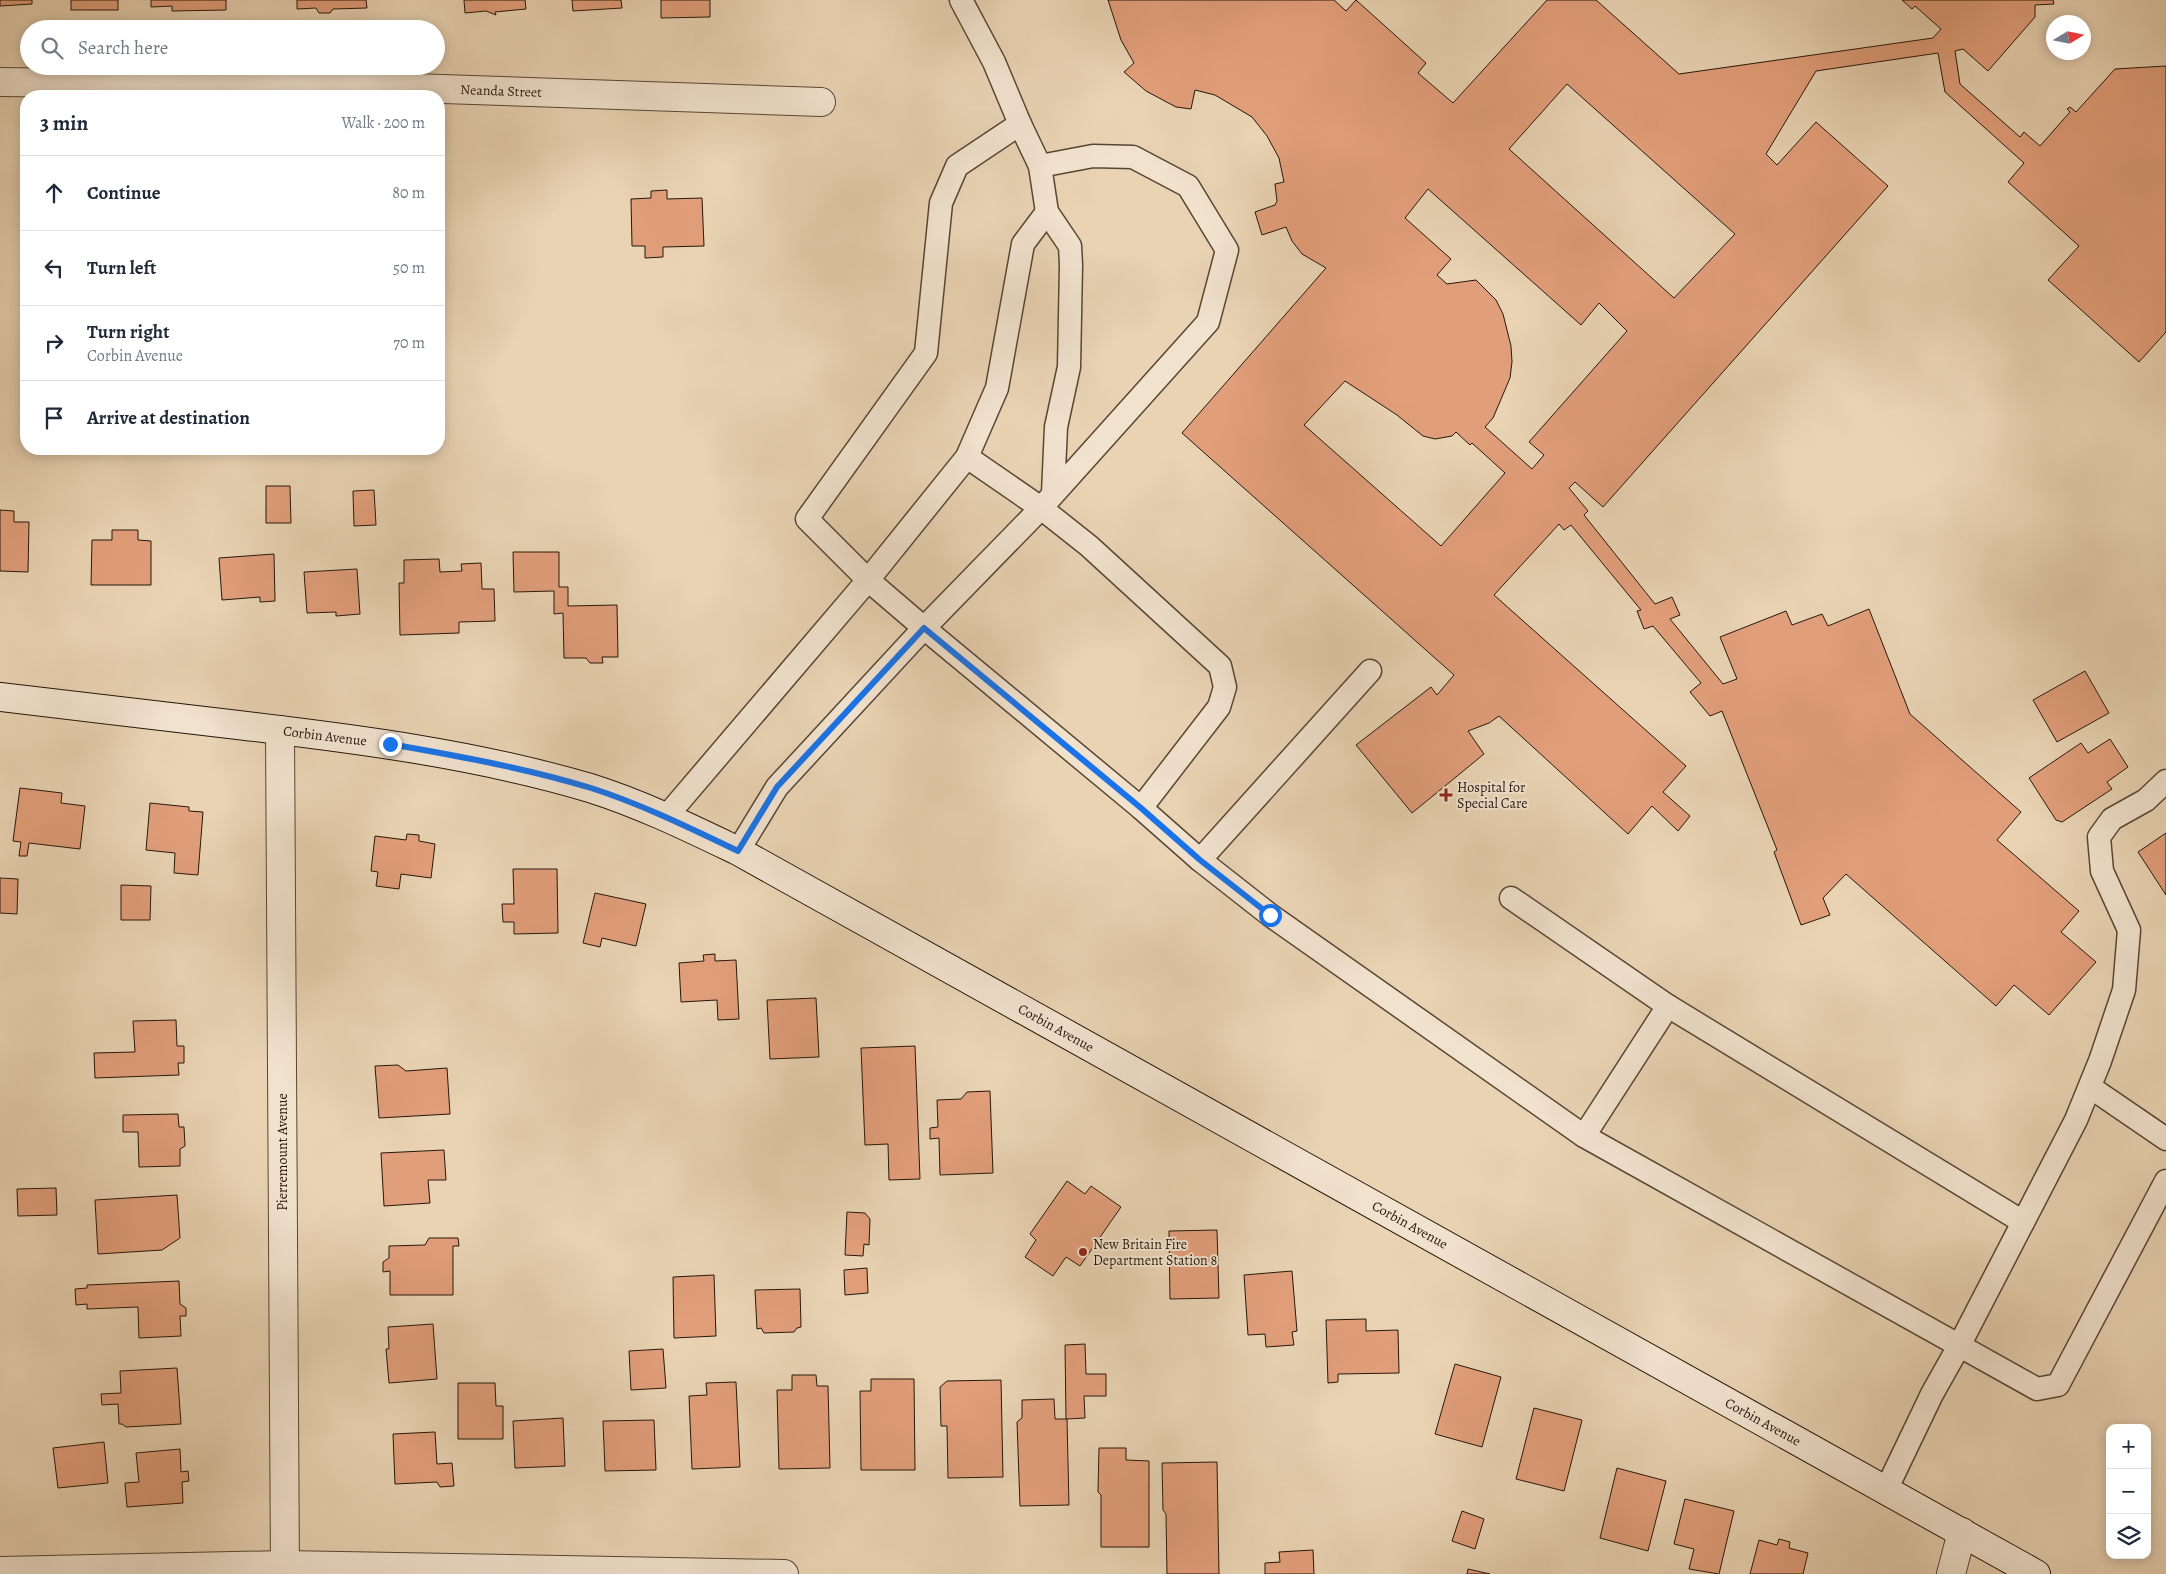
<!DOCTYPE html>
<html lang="en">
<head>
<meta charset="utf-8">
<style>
  body { margin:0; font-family:Alegreya,serif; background:#f6f6f7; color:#1f2937 }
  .controls { position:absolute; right:15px; bottom:15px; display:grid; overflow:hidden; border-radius:10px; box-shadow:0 2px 12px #0003 }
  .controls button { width:45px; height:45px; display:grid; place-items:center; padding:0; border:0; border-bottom:1px solid #e0e1e3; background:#fff; color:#1f2937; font:25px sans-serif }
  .compass { position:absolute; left:2046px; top:15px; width:45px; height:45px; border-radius:50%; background:#fff; box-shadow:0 2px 12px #0003; rotate:80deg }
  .stop { position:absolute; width:15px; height:15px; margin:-11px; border:4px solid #1a73e8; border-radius:50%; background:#fff }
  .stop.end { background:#1a73e8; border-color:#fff; box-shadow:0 1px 5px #0008 }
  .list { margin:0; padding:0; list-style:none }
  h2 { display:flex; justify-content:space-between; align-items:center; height:65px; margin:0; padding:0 20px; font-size:21px }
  h2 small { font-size:16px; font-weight:400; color:#747a83 }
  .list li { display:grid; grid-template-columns:32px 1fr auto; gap:15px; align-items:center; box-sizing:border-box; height:75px; padding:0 20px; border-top:1px solid #e0e1e3 }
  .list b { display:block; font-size:19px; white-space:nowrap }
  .list p { margin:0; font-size:16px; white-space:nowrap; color:#747a83 }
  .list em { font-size:16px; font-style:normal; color:#747a83 }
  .icon { flex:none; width:28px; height:28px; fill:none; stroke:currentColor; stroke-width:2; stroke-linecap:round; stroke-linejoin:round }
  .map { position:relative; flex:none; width:2166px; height:1574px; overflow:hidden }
  .search { position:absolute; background:#fff; box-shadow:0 2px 12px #0003; left:20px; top:20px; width:425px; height:55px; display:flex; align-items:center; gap:12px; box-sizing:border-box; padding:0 18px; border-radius:28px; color:#747a83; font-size:19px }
  .panel { position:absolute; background:#fff; box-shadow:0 2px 12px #0003; left:20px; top:90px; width:425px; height:365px; border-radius:20px }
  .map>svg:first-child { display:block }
  .building { fill:#e19e7a; stroke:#27170b; fill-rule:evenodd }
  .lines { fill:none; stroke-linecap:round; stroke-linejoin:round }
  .lane-casing { stroke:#584635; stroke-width:25 }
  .street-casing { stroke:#584635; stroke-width:30 }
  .secondary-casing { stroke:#27170b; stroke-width:30 }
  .lane { stroke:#f1e2ce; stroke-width:22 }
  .street { stroke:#f1e2ce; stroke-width:28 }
  .secondary { stroke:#f1e2ce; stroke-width:28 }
  .route { stroke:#1a73e8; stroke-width:6 }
  .poi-dot { fill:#8f2418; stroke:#f1e2ce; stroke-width:2 }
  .labels { text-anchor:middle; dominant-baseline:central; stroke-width:4; stroke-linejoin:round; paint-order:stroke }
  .street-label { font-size:14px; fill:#27170b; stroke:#f1e2ce }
  .poi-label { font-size:14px; fill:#27170b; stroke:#f1e2ce; text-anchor:start }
</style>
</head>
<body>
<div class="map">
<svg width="2166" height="1574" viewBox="0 0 2166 1574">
  <rect width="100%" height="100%" fill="#e9d3b3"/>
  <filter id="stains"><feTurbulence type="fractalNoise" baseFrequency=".004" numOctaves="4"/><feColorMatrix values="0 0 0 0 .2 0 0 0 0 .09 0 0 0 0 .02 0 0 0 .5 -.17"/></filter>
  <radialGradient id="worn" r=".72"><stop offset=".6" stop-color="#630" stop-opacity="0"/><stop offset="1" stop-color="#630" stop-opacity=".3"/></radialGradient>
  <g class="building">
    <polygon points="0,0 32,0 32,4 0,6"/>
    <rect x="71" y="0" width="47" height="10"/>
    <polygon points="151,0 226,0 226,10 172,11 172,6 151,7"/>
    <polygon points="297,0 366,0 367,8 333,9 330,13 319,13 316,8 297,9"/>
    <polygon points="464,0 525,0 526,9 495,12 496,15 486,11 465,13"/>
    <polygon points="572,0 621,0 622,8 573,11"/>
    <polygon points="661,0 710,0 710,17 661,18"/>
    <path d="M1334 0 1346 11 1356 0 1426 63 1418 73 1453 103 1547 0H1596L1679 74 1933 38 1941 29 1915 6 1912 9 1902 0H2053L2054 4 2035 5V17L1988 71 1963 49 1955 51 1960 84 2020 137 2024 132 2040 146 2070 112 2067 109 2070 107 2076 112 2115 69 2166 66V332L2139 362 2048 280 2079 246 2008 182 2024 163 1945 92 1938 53 1816 71 1766 154 1777 165 1816 122 1888 186 1603 507 1575 482 1569 488 1588 511 1584 515 1655 604 1672 597 1680 615 1670 619 1723 684 1737 679 1720 637 1786 611 1792 625 1822 614 1828 626 1869 609 1910 714 2021 812 1997 840 2079 911 2061 932 2096 962 2049 1015 2014 985 1996 1006 1846 874 1823 898 1830 915 1801 925 1774 852 1777 850 1722 711 1710 716 1690 692 1701 683 1653 626 1644 629 1637 611 1641 610 1571 525 1564 530 1559 524 1494 595 1686 766 1663 792 1690 816 1678 831 1652 806 1628 834 1499 716 1489 723 1468 731 1484 754 1412 813 1356 745 1431 687 1437 695 1454 675 1182 433 1326 268 1302 254 1292 241 1286 227 1262 235 1255 212 1275 205 1277 201 1275 184 1284 182 1279 158 1267 136 1252 117 1215 95 1195 90 1191 109 1176 107 1146 91 1124 72 1134 63 1121 40 1108 0ZM1567 84 1735 234 1674 298 1509 149ZM1428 189 1581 325 1599 303 1627 331 1529 442 1544 455 1532 469 1485 427 1493 418 1510 378 1512 362 1511 346 1503 314 1496 300 1476 280 1447 284 1437 275 1451 259 1405 218ZM1345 381 1397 415 1423 436 1435 439 1452 436 1456 432 1470 445 1472 443 1505 473 1441 546 1304 425Z"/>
    <polygon points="667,190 667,199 702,198 704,246 663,247 663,257 645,258 645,246 632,246 631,199 651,198 651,191"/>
    <polygon points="266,486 290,486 291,523 266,523"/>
    <polygon points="374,490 376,525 354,526 353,491"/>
    <polygon points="0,510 14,511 14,522 29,522 28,572 0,571"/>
    <polygon points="112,530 138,530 138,540 151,541 151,585 91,585 92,540 112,540"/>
    <polygon points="513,552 559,552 559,587 568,587 568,606 617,605 618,657 602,657 603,663 590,663 586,658 564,658 563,613 554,614 554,591 514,592"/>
    <polygon points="274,554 275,601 260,602 260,597 222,600 219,558"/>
    <polygon points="439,559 440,572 462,571 461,564 481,563 482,589 494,589 495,621 459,622 459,633 400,635 399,583 404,583 404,560"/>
    <polygon points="357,569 360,614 336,616 336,612 307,613 304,572"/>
    <polygon points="2085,671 2109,713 2057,742 2033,700"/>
    <polygon points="2110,739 2128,767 2107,782 2112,789 2062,822 2056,820 2029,778 2081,743 2088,753"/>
    <polygon points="20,788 62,793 61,803 85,806 80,849 29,843 27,856 19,856 21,842 13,841"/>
    <polygon points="150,803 189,807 189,811 203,812 198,875 174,873 175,853 146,850"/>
    <polygon points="2166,833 2166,895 2138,852"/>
    <polygon points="407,834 419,835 419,841 435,844 431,878 401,874 399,889 376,886 378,872 371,871 375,836 406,840"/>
    <polygon points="513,869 557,869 558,933 514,934 514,922 503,922 502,904 514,904"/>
    <polygon points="0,878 18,879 17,914 0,913"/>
    <polygon points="121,885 151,886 150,920 121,920"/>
    <polygon points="595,893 646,904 636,946 602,938 600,947 583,943"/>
    <polygon points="715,954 715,961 736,960 739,1019 718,1020 717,1000 681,1002 679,963 704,961 703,955"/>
    <polygon points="816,998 819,1057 770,1059 767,1000"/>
    <polygon points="176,1020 177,1046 184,1046 184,1063 178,1063 179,1075 95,1078 94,1053 135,1052 133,1021"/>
    <polygon points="915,1046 920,1179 889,1180 888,1144 865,1145 861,1048"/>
    <polygon points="398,1065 406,1071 447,1068 450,1114 379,1118 375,1066"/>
    <polygon points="990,1091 993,1173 940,1175 939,1138 930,1139 930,1128 938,1127 937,1100 961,1099 967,1092"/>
    <polygon points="178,1114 179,1127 184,1127 185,1146 180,1149 180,1166 139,1167 138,1132 123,1132 123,1115"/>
    <polygon points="444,1150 446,1180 428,1180 430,1203 384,1206 381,1153"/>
    <polygon points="1067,1181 1085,1194 1091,1186 1121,1207 1080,1266 1066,1257 1053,1276 1025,1257 1036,1240 1030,1234"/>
    <polygon points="56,1188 57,1215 18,1216 17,1189"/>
    <polygon points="177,1195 180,1238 162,1250 98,1254 95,1200"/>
    <polygon points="847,1212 865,1213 870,1219 869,1245 864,1244 863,1256 845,1255"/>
    <polygon points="1217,1230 1219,1298 1170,1299 1169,1231"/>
    <polygon points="429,1238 458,1238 459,1246 453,1246 453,1295 390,1295 390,1271 383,1272 383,1262 389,1258 389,1246 425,1245"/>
    <polygon points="867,1268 868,1293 845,1295 844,1270"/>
    <polygon points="1292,1271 1297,1331 1292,1332 1294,1345 1266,1347 1265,1334 1248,1335 1244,1275"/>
    <polygon points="714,1275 716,1336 674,1338 673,1277"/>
    <polygon points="179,1281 180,1304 186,1308 186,1316 180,1316 181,1336 139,1338 138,1307 87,1309 87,1304 76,1305 75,1289 87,1288 87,1285"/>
    <polygon points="800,1289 801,1327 797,1328 794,1332 764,1333 761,1328 757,1329 755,1290"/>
    <polygon points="1366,1319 1366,1331 1398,1330 1399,1373 1338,1374 1338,1382 1328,1383 1326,1320"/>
    <polygon points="433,1324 437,1379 389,1383 386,1349 389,1349 388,1327"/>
    <polygon points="1085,1344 1086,1374 1106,1374 1106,1396 1084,1396 1085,1418 1066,1419 1065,1345"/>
    <polygon points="663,1349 666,1388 631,1390 629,1351"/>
    <polygon points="1455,1364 1501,1377 1482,1447 1435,1434"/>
    <polygon points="177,1368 181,1424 126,1427 122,1424 119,1424 118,1404 102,1405 101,1394 121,1393 120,1371"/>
    <polygon points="792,1375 816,1375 817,1386 828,1386 830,1468 779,1469 777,1390 792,1390"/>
    <polygon points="871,1379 914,1379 915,1470 861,1470 860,1391 871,1391"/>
    <polygon points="1001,1380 1003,1477 948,1478 947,1426 941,1426 940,1387 947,1381"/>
    <polygon points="736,1382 740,1467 692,1469 689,1396 707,1395 706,1383"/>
    <polygon points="458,1383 495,1383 496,1406 503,1406 503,1439 458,1439"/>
    <polygon points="1054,1399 1055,1419 1067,1419 1069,1505 1020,1506 1017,1422 1022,1418 1022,1400"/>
    <polygon points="1534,1408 1582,1420 1564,1491 1516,1479"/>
    <polygon points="563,1418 565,1466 515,1468 513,1421"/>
    <polygon points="654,1420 656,1470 605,1471 603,1421"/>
    <polygon points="435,1432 437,1464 452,1463 454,1486 440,1487 437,1482 395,1484 393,1434"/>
    <polygon points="104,1442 108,1483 58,1488 53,1448"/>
    <polygon points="1099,1448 1126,1448 1126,1460 1149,1461 1149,1547 1101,1547 1101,1495 1098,1492"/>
    <polygon points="180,1449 181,1472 188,1471 189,1481 182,1482 183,1503 127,1507 125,1483 139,1482 136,1453"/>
    <polygon points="1217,1462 1219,1574 1167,1574 1166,1514 1163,1510 1162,1463"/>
    <polygon points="1617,1468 1666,1481 1648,1551 1600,1538"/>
    <polygon points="1685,1499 1734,1511 1719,1574 1689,1569 1694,1549 1674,1544"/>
    <polygon points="1462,1511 1484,1519 1475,1549 1452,1541"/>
    <polygon points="1779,1539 1790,1542 1789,1548 1808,1553 1803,1574 1750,1574 1759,1540 1777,1545"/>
    <polygon points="1313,1550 1314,1574 1265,1574 1265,1563 1280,1562 1279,1552"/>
    <polygon points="1468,1569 1490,1574 1467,1574"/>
  </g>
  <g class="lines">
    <defs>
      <g id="lane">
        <polyline points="961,0 994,62 1020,124 957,166 941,203 926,353 807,519 868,580 924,628 1141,808 1200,860 1270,915 1584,1136 2037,1389 2058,1385 2166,1181"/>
        <polyline points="1020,124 1040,166"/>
        <polyline points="967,457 1041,508 1089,546 1220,666 1225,687 1219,707 1141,808"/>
        <polyline points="666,817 868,580 967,457 997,388 1023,244 1047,212"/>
        <polyline points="738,851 777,787 924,628 1041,508 1208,322 1227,250 1188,186 1133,157 1093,156 1040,166 1047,212 1070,246 1071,265 1069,367 1056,427 1053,493"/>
        <polyline points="1200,860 1370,671"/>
        <polyline points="1511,898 1668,1006 2023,1222"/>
        <polyline points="2090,1087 2166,1139"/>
        <polyline points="1584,1136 1668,1006"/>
        <polyline points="1886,1490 1932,1394 1959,1346 2076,1120 2100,1061 2124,990 2129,930 2102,871 2099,837 2112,819 2146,800 2166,781"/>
      </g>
      <g id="street">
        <polyline points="0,82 383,87 821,102"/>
        <polyline points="280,730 285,1574"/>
        <polyline points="0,1571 284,1565 784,1574"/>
        <polyline points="1951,1574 1962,1532"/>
      </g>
      <path id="secondary" d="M0 697C79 706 159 716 238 725 357 739 475 754 590 788 641 804 690 828 738 851L2036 1574"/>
    </defs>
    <use href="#lane" class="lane-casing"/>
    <use href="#street" class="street-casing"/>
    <use href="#secondary" class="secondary-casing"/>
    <use href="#lane" class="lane"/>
    <use href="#street" class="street"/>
    <use href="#secondary" class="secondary"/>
  </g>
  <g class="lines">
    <path class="route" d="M390 744C458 756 525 768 591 788 641 804 690 828 738 851L777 787 924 628 1141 808 1200 860 1270 915"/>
  </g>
  <g class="poi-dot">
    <path d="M1443.5 787.5h5v5h5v5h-5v5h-5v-5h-5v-5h5z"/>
    <circle cx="1083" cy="1252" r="5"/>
  </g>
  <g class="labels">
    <g class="street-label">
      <text transform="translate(501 91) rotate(2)">Neanda Street</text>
      <text transform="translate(325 736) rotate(7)">Corbin Avenue</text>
      <text transform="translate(1056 1028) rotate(29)">Corbin Avenue</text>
      <text transform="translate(282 1152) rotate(-90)">Pierremount Avenue</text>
      <text transform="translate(1410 1225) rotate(29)">Corbin Avenue</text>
      <text transform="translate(1763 1422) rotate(29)">Corbin Avenue</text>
    </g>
    <g class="poi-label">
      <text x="1457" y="787">Hospital for<tspan x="1457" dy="16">Special Care</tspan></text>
      <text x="1093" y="1244">New Britain Fire<tspan x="1093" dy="16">Department Station 8</tspan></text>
    </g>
  </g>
  <rect width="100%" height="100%" filter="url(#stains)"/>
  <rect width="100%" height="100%" fill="url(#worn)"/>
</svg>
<div class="controls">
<button>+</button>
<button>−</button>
<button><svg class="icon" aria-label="layers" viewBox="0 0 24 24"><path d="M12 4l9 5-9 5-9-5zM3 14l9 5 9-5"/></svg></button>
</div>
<svg class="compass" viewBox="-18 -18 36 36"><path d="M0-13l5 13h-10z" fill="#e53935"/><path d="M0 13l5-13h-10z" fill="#747a83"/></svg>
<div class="stop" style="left:1270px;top:915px"></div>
<div class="stop end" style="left:390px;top:744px"></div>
<div class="search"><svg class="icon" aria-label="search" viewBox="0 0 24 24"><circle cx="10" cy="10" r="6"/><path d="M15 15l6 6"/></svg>Search here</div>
<section class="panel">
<h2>3 min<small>Walk · 200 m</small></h2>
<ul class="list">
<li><svg class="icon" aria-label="ahead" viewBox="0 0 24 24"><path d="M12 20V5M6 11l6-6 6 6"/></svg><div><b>Continue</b></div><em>80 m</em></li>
<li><svg class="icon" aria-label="left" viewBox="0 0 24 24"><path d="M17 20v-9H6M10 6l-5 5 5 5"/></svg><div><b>Turn left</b></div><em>50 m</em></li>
<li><svg class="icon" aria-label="right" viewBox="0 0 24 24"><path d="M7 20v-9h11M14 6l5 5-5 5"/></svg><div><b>Turn right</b><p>Corbin Avenue</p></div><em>70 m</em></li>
<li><svg class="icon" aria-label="arrive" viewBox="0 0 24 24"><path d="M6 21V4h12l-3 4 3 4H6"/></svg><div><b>Arrive at destination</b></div></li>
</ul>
</section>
</div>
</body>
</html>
